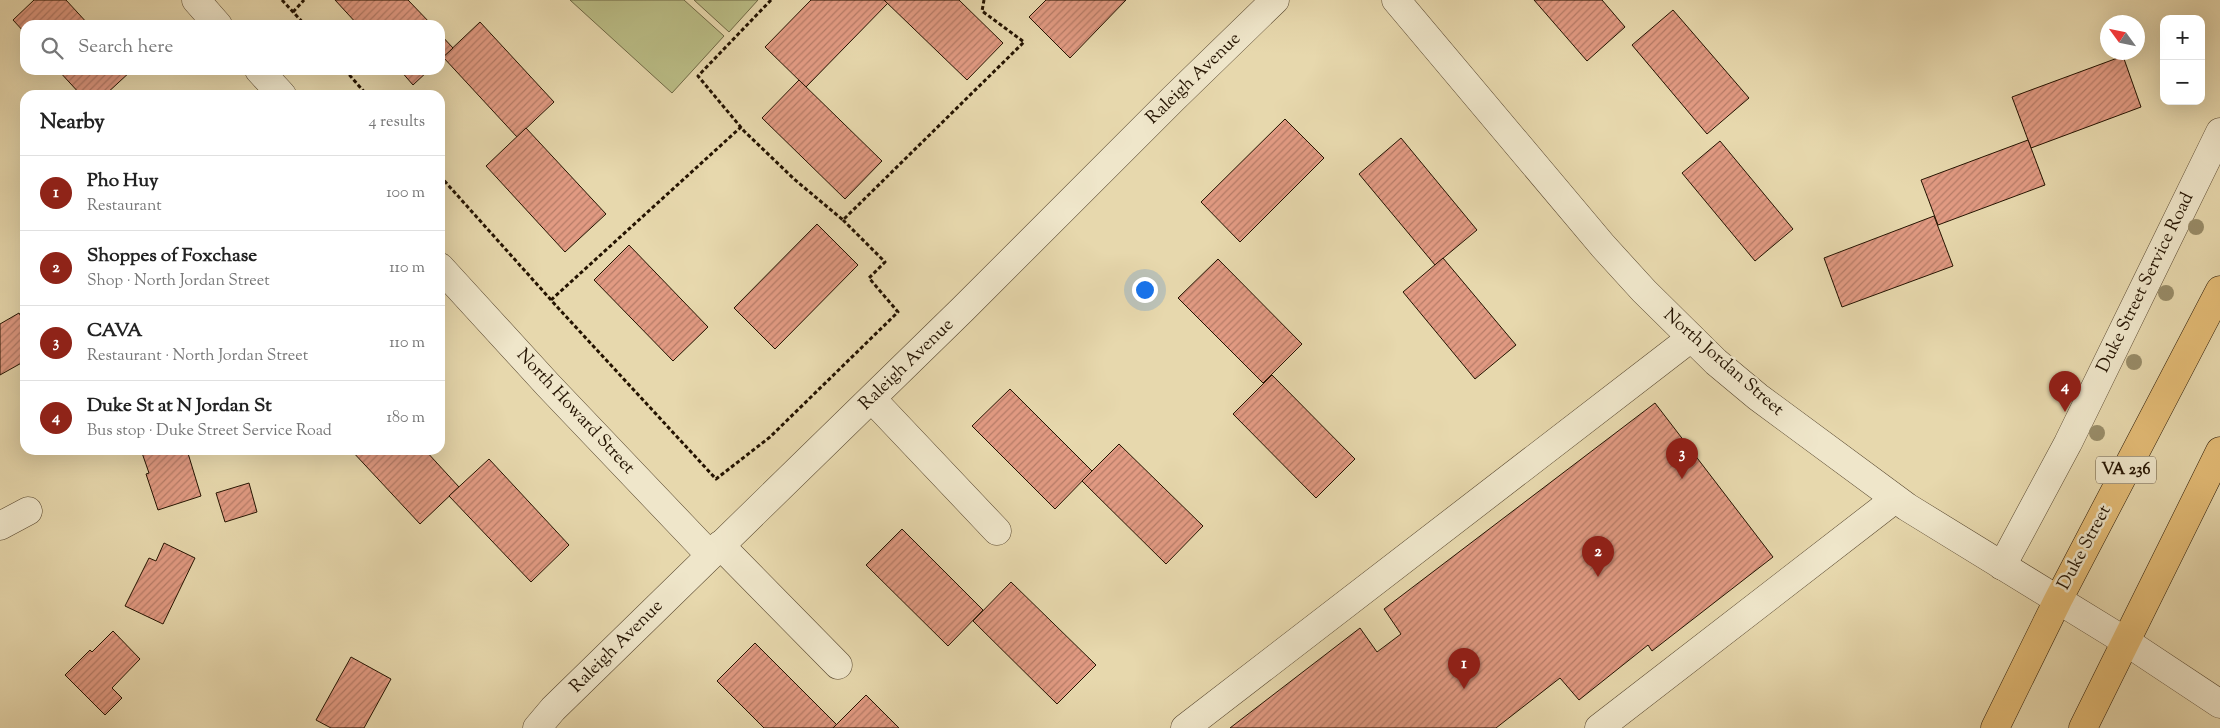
<!DOCTYPE html>
<html lang="en">
<head>
<meta charset="utf-8">
<style>
  body { margin:0; font-family:"Sorts Mill Goudy",serif; background:#f2f2f2; color:#222 }
  .controls { position:absolute; right:15px; top:15px; display:grid; overflow:hidden; border-radius:10px; box-shadow:0 5px 20px #0002 }
  .controls button { width:45px; height:45px; display:grid; place-items:center; padding:0; border:0; border-bottom:1px solid #e0e0e0; background:#fff; color:#222; font:25px sans-serif }
  .compass { position:absolute; left:2100px; top:15px; width:45px; height:45px; border-radius:50%; background:#fff; box-shadow:0 5px 20px #0002; rotate:303deg }
  .you { position:absolute; left:1144px; top:289px; width:18px; height:18px; margin:-12px; border:4px solid #fff; border-radius:50%; background:#1a73e8; box-shadow:0 0 0 8px #1a73e833 }
  .badge { display:grid; place-items:center; width:32px; height:32px; border-radius:50%; background:#8f2418; color:#fff; font-size:16px; font-weight:700 }
  .pin { position:absolute; translate:-50% -41px; filter:drop-shadow(0 1px 2px #0008) }
  .pin::after { content:''; position:absolute; top:26px; width:18px; height:15px; background:inherit; clip-path:polygon(0 0,100% 0,50% 100%) }
  .list { margin:0; padding:0; list-style:none }
  h2 { display:flex; justify-content:space-between; align-items:center; height:65px; margin:0; padding:0 20px; font-size:21px }
  h2 small { font-size:16px; font-weight:400; color:#767676 }
  .list li { display:grid; grid-template-columns:32px 1fr auto; gap:15px; align-items:center; box-sizing:border-box; height:75px; padding:0 20px; border-top:1px solid #e0e0e0 }
  .list b { display:block; font-size:19px; white-space:nowrap }
  .list p { margin:0; font-size:16px; white-space:nowrap; color:#767676 }
  .list em { font-size:16px; font-style:normal; color:#767676 }
  .icon { flex:none; width:28px; height:28px; fill:none; stroke:currentColor; stroke-width:2; stroke-linecap:round; stroke-linejoin:round }
  .map { position:relative; flex:none; width:2220px; height:728px; overflow:hidden }
  .search { position:absolute; background:#fff; box-shadow:0 5px 20px #0002; left:20px; top:20px; width:425px; height:55px; display:flex; align-items:center; gap:12px; box-sizing:border-box; padding:0 18px; border-radius:15px; color:#767676; font-size:19px }
  .panel { position:absolute; background:#fff; box-shadow:0 5px 20px #0002; left:20px; top:90px; width:425px; height:365px; border-radius:15px }
  .map>svg:first-child { display:block }
  .green { fill:#babd86; stroke:#6f6844 }
  .building { fill:url(#building-hatch); stroke:#241301 }
  .lines { fill:none; stroke-linecap:round; stroke-linejoin:round }
  .minor-casing { stroke:#55442c; stroke-width:29 }
  .major-casing { stroke:#241301; stroke-width:29 }
  .path { stroke:#241301; stroke-width:3; stroke-dasharray:4 2.5; stroke-linecap:butt }
  .minor { stroke:#efe6ca; stroke-width:28 }
  .major { stroke:#e4bc76; stroke-width:28 }
  .tree { fill:#988c68 }
  .labels { text-anchor:middle; dominant-baseline:central; stroke-width:5; stroke-linejoin:round; paint-order:stroke }
  .shield { fill:#efe6ca; stroke:#61523d; stroke-width:1 }
  .shield-label { font-size:16px; font-weight:bold; fill:#241301 }
  .street-label { font-size:18px; fill:#241301; stroke:#efe6ca }
</style>
</head>
<body>
<div class="map">
<svg width="2220" height="728" viewBox="0 0 2220 728">
  <defs>
    <pattern id="building-hatch" width="6" height="6" patternUnits="userSpaceOnUse" patternTransform="scale(1.25)"><rect width="6" height="6" fill="#e19a82"/><path d="M-1 1l2-2M0 6l6-6M5 7l2-2" fill="none" stroke="#b67c68"/></pattern>
  </defs>
  <rect width="100%" height="100%" fill="#e7d8ad"/>
  <filter id="stains"><feTurbulence type="fractalNoise" baseFrequency=".004" numOctaves="4"/><feColorMatrix values="0 0 0 0 .2 0 0 0 0 .09 0 0 0 0 .02 0 0 0 .5 -.17"/></filter>
  <radialGradient id="worn" r=".72"><stop offset=".6" stop-color="#630" stop-opacity="0"/><stop offset="1" stop-color="#630" stop-opacity=".3"/></radialGradient>
  <g class="green">
    <polygon points="570,0 684,0 724,36 672,93"/>
    <polygon points="694,0 758,0 729,32"/>
  </g>
  <g class="building">
    <polygon points="34,0 66,0 89,25 25,25 25,33 13,20"/>
    <polygon points="335,0 408,0 432,25 358,25"/>
    <polygon points="811,0 884,0 888,3 806,87 765,47"/>
    <polygon points="884,0 959,0 1003,43 967,80"/>
    <polygon points="1046,0 1126,0 1070,58 1029,17"/>
    <polygon points="1534,0 1602,0 1625,27 1587,61"/>
    <polygon points="1673,10 1749,98 1707,134 1632,45"/>
    <polygon points="480,22 554,102 517,137 443,57"/>
    <polygon points="440,34 453,48 440,60"/>
    <polygon points="2123,56 2141,107 2031,148 2012,97"/>
    <polygon points="58,70 130,70 131,71 105,95 81,95"/>
    <polygon points="400,70 429,70 413,85"/>
    <polygon points="799,80 882,161 845,199 762,118"/>
    <polygon points="1285,119 1324,158 1240,242 1201,202"/>
    <polygon points="526,128 606,214 565,252 486,166"/>
    <polygon points="1401,138 1477,230 1435,265 1359,174"/>
    <polygon points="2028,140 2045,185 1938,225 1921,180"/>
    <polygon points="1720,141 1793,229 1755,261 1682,173"/>
    <polygon points="1934,216 1953,266 1842,307 1824,258"/>
    <polygon points="817,224 858,265 775,349 734,308"/>
    <polygon points="629,245 708,327 673,361 594,280"/>
    <polygon points="1443,258 1516,345 1475,379 1403,292"/>
    <polygon points="1218,259 1302,344 1263,383 1178,298"/>
    <polygon points="19,313 25,324 25,361 0,375 0,324"/>
    <polygon points="1272,375 1355,459 1316,498 1233,414"/>
    <polygon points="1010,389 1092,471 1055,509 972,426"/>
    <polygon points="1655,403 1773,557 1652,651 1648,645 1579,700 1560,678 1496,728 1230,728 1360,628 1377,652 1401,634 1384,609"/>
    <polygon points="1119,444 1203,526 1166,564 1082,481"/>
    <polygon points="141,450 187,450 201,496 158,510 146,474 149,473"/>
    <polygon points="351,450 425,450 459,487 420,524"/>
    <polygon points="489,459 569,545 531,582 449,496"/>
    <polygon points="249,483 257,512 225,522 216,493"/>
    <polygon points="902,529 983,610 948,646 866,565"/>
    <polygon points="164,543 195,558 163,624 125,606 149,558 156,561"/>
    <polygon points="1011,582 1096,665 1057,704 973,621"/>
    <polygon points="113,631 140,659 112,688 122,698 105,715 65,675 90,650 92,652"/>
    <polygon points="755,643 837,725 833,728 764,728 717,681"/>
    <polygon points="351,657 391,679 364,728 331,728 316,720"/>
    <polygon points="866,695 899,728 833,728"/>
  </g>
  <g class="lines">
    <defs>
      <g id="minor">
        <polyline points="196,0 218,25"/>
        <polyline points="1396,0 1603,246 1644,291 1716,362 1758,397 1907,507 2125,641 2220,704"/>
        <polyline points="259,70 282,95"/>
        <polyline points="440,267 548,385 710,555"/>
        <polyline points="872,399 997,531"/>
        <polyline points="0,526 28,511"/>
        <polyline points="720,545 838,665"/>
        <polyline points="2002,566 2068,443 2220,132"/>
        <polyline points="537,728 553,709 963,309 1173,99 1275,0"/>
        <polyline points="1185,728 1691,338"/>
        <polyline points="1599,728 1895,499"/>
      </g>
      <g id="major">
        <polyline points="1995,728 2058,600 2220,290"/>
        <polyline points="2083,728 2220,451"/>
      </g>
    </defs>
    <use href="#minor" class="minor-casing"/>
    <use href="#major" class="major-casing"/>
    <g class="path">
      <polyline points="282,0 305,25"/>
      <polyline points="771,0 698,76 744,131 794,179 843,220 1024,42 982,11 984,0"/>
      <polyline points="293,12 304,0"/>
      <polyline points="345,70 367,95"/>
      <polyline points="440,176 560,310 716,479 770,437 898,312 869,278 885,262 843,220"/>
      <polyline points="551,300 741,127"/>
    </g>
    <use href="#minor" class="minor"/>
    <use href="#major" class="major"/>
  </g>
  <g class="tree">
    <circle cx="2196" cy="227" r="8"/>
    <circle cx="2166" cy="293" r="8"/>
    <circle cx="2134" cy="362" r="8"/>
    <circle cx="2097" cy="433" r="8"/>
  </g>
  <g class="labels">
    <rect class="shield" x="2096" y="456.5" width="60" height="27" rx="4"/>
    <g class="shield-label">
      <text x="2126" y="470">VA 236</text>
    </g>
    <g class="street-label">
      <text transform="translate(1194 79) rotate(-44)">Raleigh Avenue</text>
      <text transform="translate(2146 283) rotate(-64)">Duke Street Service Road</text>
      <text transform="translate(1723 363) rotate(41)">North Jordan Street</text>
      <text transform="translate(907 365) rotate(-44)">Raleigh Avenue</text>
      <text transform="translate(575 412) rotate(47)">North Howard Street</text>
      <text transform="translate(2085 548) rotate(-62)">Duke Street</text>
      <text transform="translate(617 647) rotate(-45)">Raleigh Avenue</text>
    </g>
  </g>
  <rect width="100%" height="100%" filter="url(#stains)"/>
  <rect width="100%" height="100%" fill="url(#worn)"/>
</svg>
<div class="controls">
<button>+</button>
<button>−</button>
</div>
<svg class="compass" viewBox="-18 -18 36 36"><path d="M0-13l5 13h-10z" fill="#e53935"/><path d="M0 13l5-13h-10z" fill="#767676"/></svg>
<div class="you"></div>
<div class="pin badge" style="left:1464px;top:689px">1</div>
<div class="pin badge" style="left:1598px;top:577px">2</div>
<div class="pin badge" style="left:1682px;top:479px">3</div>
<div class="pin badge" style="left:2065px;top:412px">4</div>
<div class="search"><svg class="icon" aria-label="search" viewBox="0 0 24 24"><circle cx="10" cy="10" r="6"/><path d="M15 15l6 6"/></svg>Search here</div>
<section class="panel">
<h2>Nearby<small>4 results</small></h2>
<ul class="list">
<li><span class="badge">1</span><div><b>Pho Huy</b><p>Restaurant</p></div><em>100 m</em></li>
<li><span class="badge">2</span><div><b>Shoppes of Foxchase</b><p>Shop · North Jordan Street</p></div><em>110 m</em></li>
<li><span class="badge">3</span><div><b>CAVA</b><p>Restaurant · North Jordan Street</p></div><em>110 m</em></li>
<li><span class="badge">4</span><div><b>Duke St at N Jordan St</b><p>Bus stop · Duke Street Service Road</p></div><em>180 m</em></li>
</ul>
</section>
</div>
</body>
</html>
